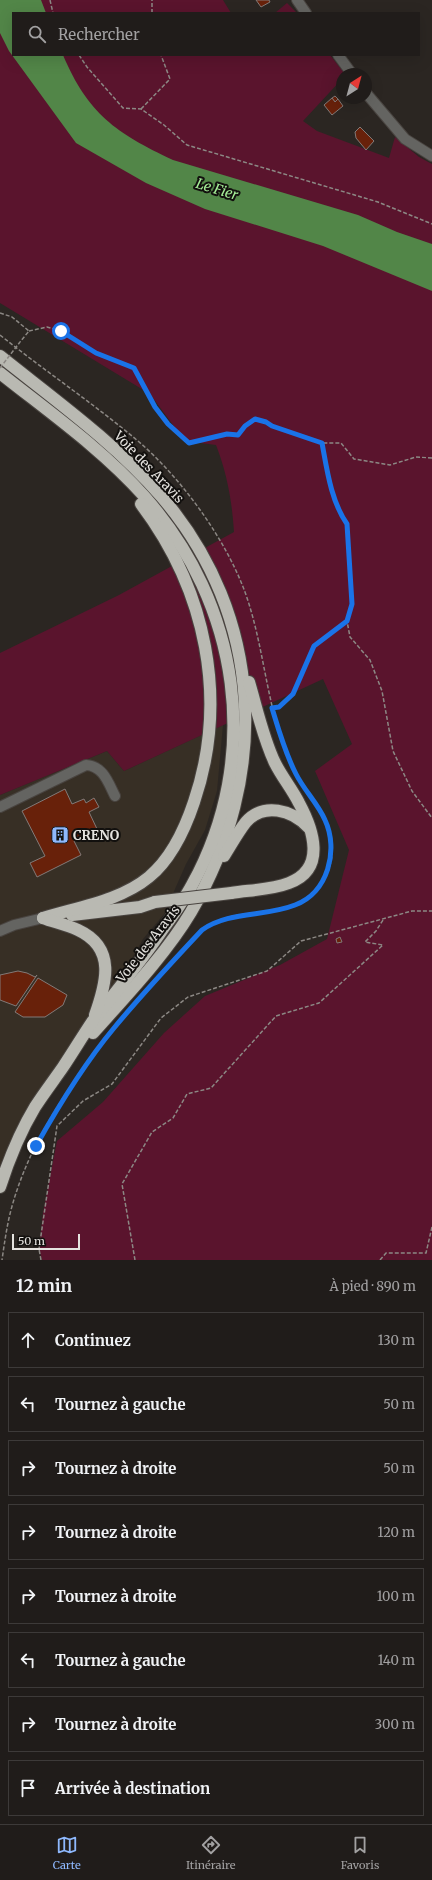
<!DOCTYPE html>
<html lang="fr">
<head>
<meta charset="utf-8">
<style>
  body { margin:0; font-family:Merriweather,serif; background:#282523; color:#f1f3f6 }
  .compass { position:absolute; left:336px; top:68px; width:36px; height:36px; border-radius:50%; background:#201c1a; box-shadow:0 4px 16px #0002; rotate:36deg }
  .scale { position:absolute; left:12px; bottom:10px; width:68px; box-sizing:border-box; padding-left:4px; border:2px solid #e5e3df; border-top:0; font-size:11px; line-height:14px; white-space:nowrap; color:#e5e3df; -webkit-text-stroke:3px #12100e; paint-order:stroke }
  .stop { position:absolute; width:12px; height:12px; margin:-9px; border:3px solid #1a73e8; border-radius:50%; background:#fff }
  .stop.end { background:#1a73e8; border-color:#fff; box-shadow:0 1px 4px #0008 }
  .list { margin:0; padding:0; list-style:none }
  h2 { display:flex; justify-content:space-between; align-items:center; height:52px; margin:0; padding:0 16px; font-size:17px }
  h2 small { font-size:13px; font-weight:400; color:#a2a1a2 }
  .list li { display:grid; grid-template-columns:26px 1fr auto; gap:12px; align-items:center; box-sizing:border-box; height:56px; margin:0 8px 8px; padding:0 8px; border:1px solid #3d3a39; border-radius:0px }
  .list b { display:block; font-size:15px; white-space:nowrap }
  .list em { font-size:13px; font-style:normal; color:#a2a1a2 }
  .icon { flex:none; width:22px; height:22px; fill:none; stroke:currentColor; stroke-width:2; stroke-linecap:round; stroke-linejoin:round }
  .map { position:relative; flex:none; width:432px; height:1260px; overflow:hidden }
  .search { position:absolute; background:#201c1a; box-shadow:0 4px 16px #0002; left:12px; right:12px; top:12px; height:44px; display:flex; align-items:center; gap:10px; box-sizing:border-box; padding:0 14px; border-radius:0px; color:#a2a1a2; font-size:15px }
  .sheet { height:564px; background:#201c1a }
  nav { display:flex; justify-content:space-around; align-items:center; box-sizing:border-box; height:56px; border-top:1px solid #3d3a39; background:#201c1a; font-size:11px; color:#a2a1a2 }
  nav a { display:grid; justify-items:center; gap:2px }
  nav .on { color:#8eb8fd }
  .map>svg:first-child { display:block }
  .built { fill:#372f25 }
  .green { fill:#5a142d }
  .water { fill:#528648 }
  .building { fill:#68210a; stroke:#827a78 }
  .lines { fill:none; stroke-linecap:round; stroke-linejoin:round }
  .minor-casing { stroke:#494440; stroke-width:12 }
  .highway-casing { stroke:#494440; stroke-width:14 }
  .path { stroke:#8c8884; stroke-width:1.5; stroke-dasharray:4 2; stroke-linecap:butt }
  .minor { stroke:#646461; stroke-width:10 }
  .highway { stroke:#b9b9b2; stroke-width:12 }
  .highway-bridge-casing { stroke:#494440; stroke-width:14; stroke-linecap:butt }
  .path-bridge { stroke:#8c8884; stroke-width:1.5; stroke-dasharray:4 2; stroke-linecap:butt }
  .highway-bridge { stroke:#b9b9b2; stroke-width:12 }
  .route { stroke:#1a73e8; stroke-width:5 }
  .labels { text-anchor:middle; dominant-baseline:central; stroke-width:4; stroke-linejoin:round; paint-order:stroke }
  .street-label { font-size:13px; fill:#e5e3df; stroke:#12100e }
  .poi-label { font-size:13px; font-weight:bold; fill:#e5e3df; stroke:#12100e; text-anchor:start }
  .water-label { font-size:14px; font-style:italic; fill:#a6ef98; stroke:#12100e }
</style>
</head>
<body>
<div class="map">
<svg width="432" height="1260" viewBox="0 0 432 1260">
  <rect width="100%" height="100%" fill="#2b2622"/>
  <polygon class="built" points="223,725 217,791 205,830 186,864 164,914 143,939 104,1007 49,1083 0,1191 0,795 107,751 124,771"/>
  <g class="green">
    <path d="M0 0H223L231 13H13V55H330L345 74H342V79L303 121 317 131 389 158 395 137 419 157 432 164V1260H42L39 1249 43 1213 57 1141 103 1102 164 1033 205 996 280 965 327 939 349 850 315 771 352 744 323 679 124 771 107 751 0 795V653L119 595 234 532C232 501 227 473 216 445L185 441 150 394 0 303Z"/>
    <polygon points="287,3 297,13 275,13"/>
  </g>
  <path class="water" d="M0 0H41L46 13H13V55H63C88 114 116 133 173 160L358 215 397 232 432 244V291L323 246 205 209 146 183 76 143 9 51 0 33Z"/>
  <g class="building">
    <polygon points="256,0 269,0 270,2 261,7"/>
    <polygon points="335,96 338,99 335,102 332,98"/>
    <polygon points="332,98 335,102 338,99 343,106 332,115 324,105"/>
    <polygon points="360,127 374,141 366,150 356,138 355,132"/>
    <polygon points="65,789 72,804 84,799 86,803 94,798 99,807 89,812 97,829 74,841 81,855 37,877 30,863 45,856 22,811"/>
    <polygon points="340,937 342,942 337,943 336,939"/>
    <polygon points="18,971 27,973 35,977 37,975 16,1006 0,1000 0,975"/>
    <polygon points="38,978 67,995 63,1005 45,1017 23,1017 15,1012"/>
  </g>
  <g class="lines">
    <defs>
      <g id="minor">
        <polyline points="297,0 306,13"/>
        <polyline points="338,55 352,74"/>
        <polyline points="366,93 405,139 432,156"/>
        <path d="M0 807 86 765C103 766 108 782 115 796"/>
        <polyline points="0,931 14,925 43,918"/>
      </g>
      <g id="highway">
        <path d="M0 356C55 400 114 442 161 496 265 617 270 777 191 912 166 954 126 996 93 1033"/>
        <path d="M0 373C49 412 102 449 144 496 240 604 263 756 192 885 184 900 173 915 163 929 141 962 116 991 92 1022 82 1037 73 1052 63 1067 54 1080 44 1093 35 1107 20 1132 9 1159 0 1187"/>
        <path d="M224 856C231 845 238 832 246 822 264 802 292 810 308 827"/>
        <path d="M231 893C250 890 271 890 289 883 327 869 313 829 299 803 292 789 282 777 275 763 263 738 257 709 249 682"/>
        <polyline points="72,915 140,907 155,902"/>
        <path d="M43 918C78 907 120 901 149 877 172 858 185 829 194 802 229 699 206 590 141 504"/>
        <path d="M43 918C54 922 67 925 78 930 117 948 106 984 95 1015"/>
      </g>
    </defs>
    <use href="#minor" class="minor-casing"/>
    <use href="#highway" class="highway-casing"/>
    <g class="path">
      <polyline points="50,0 53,13"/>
      <polyline points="152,13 152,0"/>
      <polyline points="79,55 87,67 123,108 141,109 164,125 187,145 378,202 432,224"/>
      <polyline points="141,109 170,79 161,55"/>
      <polyline points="0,313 12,317 29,331 20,342"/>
      <polyline points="29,331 47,327 61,331 96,353 134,368 155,407 168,424 189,443 227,433 238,435 245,426 255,419 322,443"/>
      <path d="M0 335C45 371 94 404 138 441 182 479 225 538 245 592 264 645 266 703 287 755 303 797 355 837 320 885 293 923 244 904 210 925 190 937 172 964 156 981 95 1049 30 1128 9 1218 6 1232 4 1246 2 1260"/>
      <path d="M432 458 416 457 390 465 354 459 341 443H322C327 470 331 501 347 524L352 604 347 621 350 637 370 660 382 691 393 751 412 791 432 818"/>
      <polyline points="273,708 279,707 293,694 314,646 347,621"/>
      <polyline points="41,1260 39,1249 57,1126 83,1101 112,1084 161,1018 188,997 267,971 301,941 412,911 432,911"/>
      <polyline points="135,1260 122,1184 152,1132 173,1118 187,1094 211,1088 276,1016 319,1003 383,945 365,942 376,931 383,920"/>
      <polyline points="380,1260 386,1253 426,1253 432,1227"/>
    </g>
    <use href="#minor" class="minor"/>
    <use href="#highway" class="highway"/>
    <defs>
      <polyline id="highway-bridge" points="155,902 231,893"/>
    </defs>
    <use href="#highway-bridge" class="highway-bridge-casing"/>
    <polyline class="path-bridge" points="0,368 20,342"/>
    <use href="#highway-bridge" class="highway-bridge"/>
  </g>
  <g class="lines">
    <path class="route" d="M36 1146C59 1105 84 1064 114 1028 142 994 172 962 202 930 229 911 265 917 295 905 328 893 339 850 325 820 318 804 304 790 296 774 285 753 279 731 272 708L279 707 293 694 314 646 347 621 352 604 347 524C331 501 327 470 322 443L272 426 266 422 255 419 245 426 238 435 227 434 189 443 168 424 155 407 134 368 96 353 61 331"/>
  </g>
  <defs>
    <symbol id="building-square" viewBox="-11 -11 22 22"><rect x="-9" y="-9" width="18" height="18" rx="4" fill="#8eb8fd" stroke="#12100e"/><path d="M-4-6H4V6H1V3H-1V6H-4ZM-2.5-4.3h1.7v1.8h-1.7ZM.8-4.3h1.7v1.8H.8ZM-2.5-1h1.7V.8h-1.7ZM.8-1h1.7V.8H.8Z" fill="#111"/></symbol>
  </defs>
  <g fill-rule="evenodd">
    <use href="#building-square" x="50" y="825" width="20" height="20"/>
  </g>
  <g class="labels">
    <g class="street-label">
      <text transform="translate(149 467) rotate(46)">Voie des Aravis</text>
      <text transform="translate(148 944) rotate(-52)">Voie des Aravis</text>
    </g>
    <g class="poi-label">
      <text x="73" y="835">CRENO</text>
    </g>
    <g class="water-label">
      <text transform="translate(217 189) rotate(17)">Le Fier</text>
    </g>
  </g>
</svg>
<svg class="compass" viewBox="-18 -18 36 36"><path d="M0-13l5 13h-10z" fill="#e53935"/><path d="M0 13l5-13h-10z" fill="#a2a1a2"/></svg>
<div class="scale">50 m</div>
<div class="stop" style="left:61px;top:331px"></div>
<div class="stop end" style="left:36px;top:1146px"></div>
<div class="search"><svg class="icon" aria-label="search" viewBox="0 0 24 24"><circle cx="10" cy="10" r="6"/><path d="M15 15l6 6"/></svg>Rechercher</div>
</div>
<section class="sheet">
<h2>12 min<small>À pied · 890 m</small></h2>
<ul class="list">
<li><svg class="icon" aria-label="ahead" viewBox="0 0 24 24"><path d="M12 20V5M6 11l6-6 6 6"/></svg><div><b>Continuez</b></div><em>130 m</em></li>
<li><svg class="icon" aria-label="left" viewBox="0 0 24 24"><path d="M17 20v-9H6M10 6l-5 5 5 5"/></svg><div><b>Tournez à gauche</b></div><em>50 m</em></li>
<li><svg class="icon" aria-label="right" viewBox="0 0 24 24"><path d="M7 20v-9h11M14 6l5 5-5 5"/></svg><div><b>Tournez à droite</b></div><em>50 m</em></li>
<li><svg class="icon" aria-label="right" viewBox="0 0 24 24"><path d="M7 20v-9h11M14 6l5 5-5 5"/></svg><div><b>Tournez à droite</b></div><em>120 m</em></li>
<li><svg class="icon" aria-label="right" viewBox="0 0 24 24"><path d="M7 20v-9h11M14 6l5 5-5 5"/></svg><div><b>Tournez à droite</b></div><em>100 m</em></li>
<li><svg class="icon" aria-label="left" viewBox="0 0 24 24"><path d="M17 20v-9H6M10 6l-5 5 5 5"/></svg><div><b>Tournez à gauche</b></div><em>140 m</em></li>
<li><svg class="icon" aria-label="right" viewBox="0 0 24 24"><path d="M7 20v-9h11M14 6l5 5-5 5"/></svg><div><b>Tournez à droite</b></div><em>300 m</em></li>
<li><svg class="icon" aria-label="arrive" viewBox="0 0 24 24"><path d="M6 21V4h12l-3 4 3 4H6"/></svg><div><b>Arrivée à destination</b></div></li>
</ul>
</section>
<nav>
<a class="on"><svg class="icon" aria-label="map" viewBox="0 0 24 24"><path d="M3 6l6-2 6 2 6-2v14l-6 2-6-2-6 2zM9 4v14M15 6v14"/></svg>Carte</a>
<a><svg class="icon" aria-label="directions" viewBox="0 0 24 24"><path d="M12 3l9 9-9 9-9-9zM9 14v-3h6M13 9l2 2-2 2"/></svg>Itinéraire</a>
<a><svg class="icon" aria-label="saved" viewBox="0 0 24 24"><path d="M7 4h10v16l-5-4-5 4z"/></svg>Favoris</a>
</nav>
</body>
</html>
